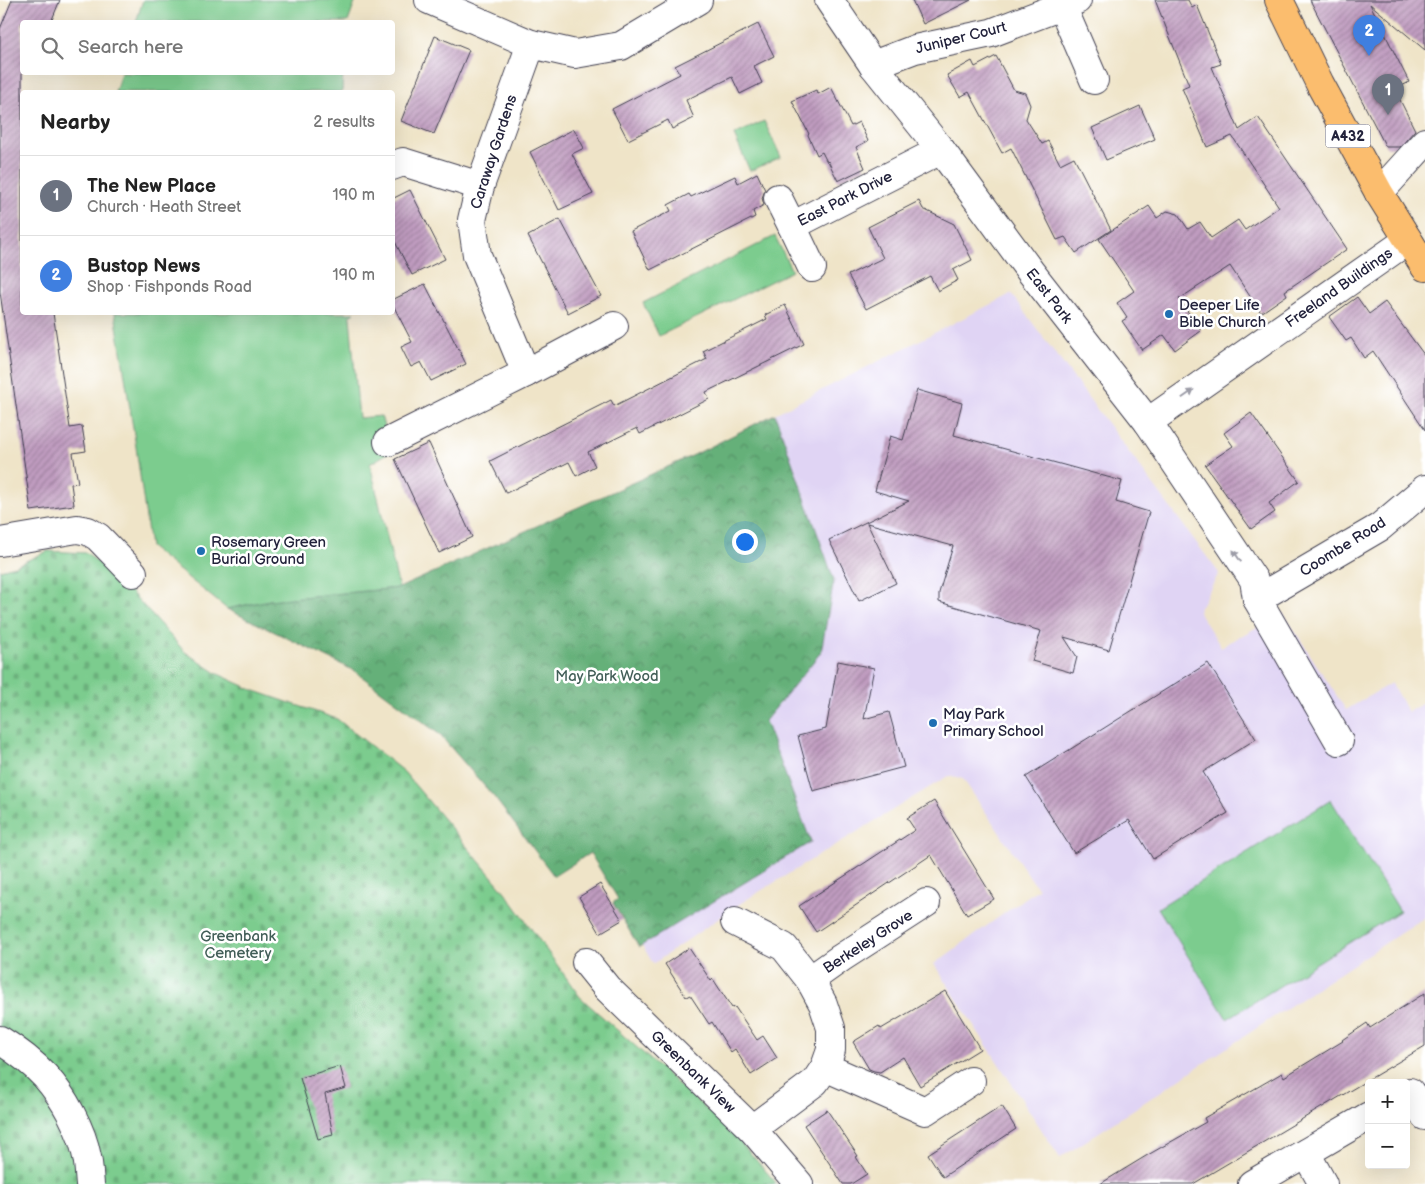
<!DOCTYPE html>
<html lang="en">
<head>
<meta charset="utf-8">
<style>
  body { margin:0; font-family:"Balsamiq Sans",sans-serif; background:#f2f2f2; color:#222 }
  .controls { position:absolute; right:15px; bottom:15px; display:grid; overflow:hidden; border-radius:5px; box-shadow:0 5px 20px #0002 }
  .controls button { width:45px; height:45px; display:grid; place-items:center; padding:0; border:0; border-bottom:1px solid #e0e0e0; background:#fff; color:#222; font:25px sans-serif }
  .you { position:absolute; left:744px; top:541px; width:18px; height:18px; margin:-12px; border:4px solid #fff; border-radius:50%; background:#1a73e8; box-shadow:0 0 0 8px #1a73e833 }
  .badge { display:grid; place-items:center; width:32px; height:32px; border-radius:50%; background:#1f6fb2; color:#fff; font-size:16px; font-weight:700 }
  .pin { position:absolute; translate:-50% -41px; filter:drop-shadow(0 1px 2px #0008) }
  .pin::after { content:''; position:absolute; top:26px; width:18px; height:15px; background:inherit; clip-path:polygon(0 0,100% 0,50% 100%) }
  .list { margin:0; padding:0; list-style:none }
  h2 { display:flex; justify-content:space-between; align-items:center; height:65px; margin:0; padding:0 20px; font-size:21px }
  h2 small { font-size:16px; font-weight:400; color:#767676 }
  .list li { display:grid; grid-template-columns:32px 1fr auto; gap:15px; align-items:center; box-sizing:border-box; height:80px; padding:0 20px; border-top:1px solid #e0e0e0 }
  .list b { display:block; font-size:19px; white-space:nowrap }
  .list p { margin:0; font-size:16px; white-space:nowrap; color:#767676 }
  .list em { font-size:16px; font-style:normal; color:#767676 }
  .icon { flex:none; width:28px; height:28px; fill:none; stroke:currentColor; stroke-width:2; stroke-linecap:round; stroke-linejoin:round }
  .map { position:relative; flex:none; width:1425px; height:1184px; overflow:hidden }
  .search { position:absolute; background:#fff; box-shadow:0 5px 20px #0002; left:20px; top:20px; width:375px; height:55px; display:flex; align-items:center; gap:12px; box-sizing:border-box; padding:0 18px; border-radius:5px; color:#767676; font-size:19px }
  .panel { position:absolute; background:#fff; box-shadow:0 5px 20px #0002; left:20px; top:90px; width:375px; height:225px; border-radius:5px }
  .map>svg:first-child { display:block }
  .built { fill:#e0d4f4 }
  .green { fill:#7ccc8e; stroke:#4f7764 }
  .forest { fill:url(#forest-crowns); stroke:#44695a }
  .cemetery { fill:url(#cemetery-stones); stroke:#4f7764 }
  .building { fill:url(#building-hatch) }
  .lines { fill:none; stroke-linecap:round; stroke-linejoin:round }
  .minor-casing { stroke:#413f50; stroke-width:30 }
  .major-casing { stroke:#413f50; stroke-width:30 }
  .minor { stroke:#fff; stroke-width:28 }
  .major { stroke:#fbbd6e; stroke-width:28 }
  .oneway { fill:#9c9ca7 }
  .poi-dot { fill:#1f6fb2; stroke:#fff; stroke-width:2 }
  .labels { text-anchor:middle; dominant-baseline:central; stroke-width:5; stroke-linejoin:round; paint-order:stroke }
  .shield { fill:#fff; stroke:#646476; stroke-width:1 }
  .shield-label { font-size:14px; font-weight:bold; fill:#22223b }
  .street-label { font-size:15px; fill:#22223b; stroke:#fff }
  .poi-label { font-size:15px; fill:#22223b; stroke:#fff; text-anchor:start }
  .park-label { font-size:15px; fill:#425e58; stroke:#fff }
</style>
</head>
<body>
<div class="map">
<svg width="1425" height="1184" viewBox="0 0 1425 1184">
  <defs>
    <pattern id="forest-crowns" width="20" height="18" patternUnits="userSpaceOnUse" patternTransform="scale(1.25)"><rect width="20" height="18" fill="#65b079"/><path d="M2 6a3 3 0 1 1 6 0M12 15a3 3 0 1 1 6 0" fill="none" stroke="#538f64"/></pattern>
    <pattern id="cemetery-stones" width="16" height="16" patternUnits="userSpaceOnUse" patternTransform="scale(1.25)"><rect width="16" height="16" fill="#7ccc8e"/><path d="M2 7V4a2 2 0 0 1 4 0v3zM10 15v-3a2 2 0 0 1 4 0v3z" fill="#6baf7b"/></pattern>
    <pattern id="building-hatch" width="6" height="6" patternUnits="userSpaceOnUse" patternTransform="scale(1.25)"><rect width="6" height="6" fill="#c09cc0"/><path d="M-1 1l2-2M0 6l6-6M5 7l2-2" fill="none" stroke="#9c7f9d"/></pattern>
  </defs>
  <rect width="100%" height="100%" fill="#fff"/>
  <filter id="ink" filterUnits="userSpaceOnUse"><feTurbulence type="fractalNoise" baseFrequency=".02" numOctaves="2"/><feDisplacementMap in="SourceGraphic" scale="10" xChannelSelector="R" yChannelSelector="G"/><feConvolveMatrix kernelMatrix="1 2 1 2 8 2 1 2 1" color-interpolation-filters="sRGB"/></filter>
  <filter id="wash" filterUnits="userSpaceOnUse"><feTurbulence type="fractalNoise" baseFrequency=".0096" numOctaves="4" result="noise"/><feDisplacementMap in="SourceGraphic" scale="20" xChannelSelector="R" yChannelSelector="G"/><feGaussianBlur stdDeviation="1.12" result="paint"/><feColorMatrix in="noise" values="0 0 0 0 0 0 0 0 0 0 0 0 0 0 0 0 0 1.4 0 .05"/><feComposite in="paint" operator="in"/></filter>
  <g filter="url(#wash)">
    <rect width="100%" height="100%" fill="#efe4c8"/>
    <polygon class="built" points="1011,294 1219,573 1198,611 1221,647 1283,613 1346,710 1391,683 1408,712 1425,702 1425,917 1060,1158 934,964 1038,889 963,779 948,776 741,903 653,964 643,946 639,947 613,903 618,899 590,853 554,876 494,797 439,734 420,579 694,455"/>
    <g class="green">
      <polygon points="143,0 356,0 348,22 136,22"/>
      <polygon points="121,73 343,73 342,92 115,92"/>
      <polygon points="764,121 781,157 750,171 734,135"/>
      <polygon points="775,236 792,271 659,336 643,303"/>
      <polygon points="115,313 355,313 349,316 350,317 359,418 381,416 391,451 370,464 399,588 270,600 227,609 150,547 136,447"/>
      <polygon points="1331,800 1400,911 1227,1019 1158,908"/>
    </g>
    <polygon class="forest" points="775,414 834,580 821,652 765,721 811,842 639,947 613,903 618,899 590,853 554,876 494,797 439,734 353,670 227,609 270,600 399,588 694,455"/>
    <polygon class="cemetery" points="48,551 87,553 132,593 185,652 218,674 255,691 337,719 404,772 505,892 580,997 731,1131 777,1184 0,1184 0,570 15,566"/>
    <g id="blocks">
      <g class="building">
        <polygon points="12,0 60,0 51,22 22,22 22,312 53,313 70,428 82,426 86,451 73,453 78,483 71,484 74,505 31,511 0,292 0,29"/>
        <polygon points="912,0 971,0 923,24"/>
        <polygon points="1155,0 1188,0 1192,8 1197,5 1221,64 1212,67 1239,130 1258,117 1347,249 1285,291 1287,295 1261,313 1230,266 1179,299 1201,331 1175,350 1164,335 1142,350 1122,321 1127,318 1117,303 1134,291 1099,239 1149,206 1157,218 1167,211 1178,214 1188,229 1200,222 1211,238 1238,220 1245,230 1279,207 1232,136 1207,147 1182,88 1189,85"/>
        <polygon points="1310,0 1425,0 1425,50 1370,4 1409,82 1395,90 1415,130 1400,147 1386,147"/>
        <polygon points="758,24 774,56 754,66 762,83 740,94 732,77 686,100 694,118 672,129 668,120 628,140 612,109 680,74 675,66"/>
        <polygon points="435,36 469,50 434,134 401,121"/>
        <polygon points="996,56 1014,90 1025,93 1030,105 1026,119 1042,144 1048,141 1060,164 1074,157 1111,230 1076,253 1065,237 1057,240 1011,148 1002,153 969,92 960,97 947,75 972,61 975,67"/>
        <polygon points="831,87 851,126 859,122 868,141 856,147 865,168 838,181 828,161 827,162 822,152 817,155 808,135 809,134 792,101 816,90 818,94"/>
        <polygon points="1140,106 1155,139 1106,160 1092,128"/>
        <polygon points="574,129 584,148 572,154 593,194 559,210 530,152"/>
        <polygon points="757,173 765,190 762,198 764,205 753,211 755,217 650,270 631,231 671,211 668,205 689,194 691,197 735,176 738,183"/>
        <polygon points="410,190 445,259 412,275 392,236 392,199"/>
        <polygon points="919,201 923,209 954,224 972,260 953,270 958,280 938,291 930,276 866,309 848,275 883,258 868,227"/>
        <polygon points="560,219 601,296 568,313 528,236"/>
        <polygon points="425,284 466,364 431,381 421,362 411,367 401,347 412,342 392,303 392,300"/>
        <polygon points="1357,297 1369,314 1385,302 1425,356 1425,430 1373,351 1364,358 1351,338 1346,341 1329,317"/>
        <polygon points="785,305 804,344 706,392 709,399 640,434 637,428 588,452 595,466 576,476 569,462 506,493 490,461 611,400 614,406 707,359 703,351 767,319 765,315"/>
        <polygon points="917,390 962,403 954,435 1122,481 1116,502 1149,512 1109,650 1064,637 1077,657 1073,673 1032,661 1041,631 939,602 939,593 953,546 867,523 896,583 859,601 829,540 909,501 875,491 890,436 903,440"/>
        <polygon points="1251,413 1299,481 1269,503 1275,512 1251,529 1205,465 1233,446 1224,433"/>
        <polygon points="429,443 472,537 439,553 395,459"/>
        <polygon points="838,661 874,668 864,719 889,712 904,767 813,791 798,736 826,729"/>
        <polygon points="1208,663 1256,739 1203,772 1228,813 1153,859 1129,820 1074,853 1026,777"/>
        <polygon points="934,801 994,899 967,915 931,855 816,932 799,906 915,830 907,818"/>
        <polygon points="600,884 622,920 600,933 579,897"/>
        <polygon points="689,948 711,981 713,979 732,1008 735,1007 757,1040 763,1036 777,1058 751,1075 735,1049 731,1052 712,1022 709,1024 690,995 686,997 665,964"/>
        <polygon points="945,991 980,1049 920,1086 903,1057 880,1072 874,1071 869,1069 853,1042 879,1026 881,1029"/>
        <polygon points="1425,993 1425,1046 1193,1184 1100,1184 1146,1156 1206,1122 1204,1118 1282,1073 1284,1077 1343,1041 1342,1040 1367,1023 1370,1028"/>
        <polygon points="340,1066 346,1088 325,1094 333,1135 318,1139 300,1078"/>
        <polygon points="1002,1106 1016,1129 943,1177 928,1154"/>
        <polygon points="827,1110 858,1156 856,1157 867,1174 851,1184 843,1184 804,1125"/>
      </g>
    </g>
  </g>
  <g filter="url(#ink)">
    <use href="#blocks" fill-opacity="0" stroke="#413f50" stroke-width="1"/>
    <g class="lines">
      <defs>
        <g id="minor">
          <polyline points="429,0 531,44 575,54 621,46 698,0"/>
          <polyline points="829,0 873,65 941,150 1030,271 1148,422 1254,580 1257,599 1339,741"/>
          <polyline points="1062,6 1094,80"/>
          <polyline points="873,65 915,49 991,33 1077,0"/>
          <polyline points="392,166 403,162 480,186"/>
          <polyline points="1379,193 1425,142"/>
          <polyline points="778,198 792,226"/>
          <polyline points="812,268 792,226 941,150"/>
          <polyline points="526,373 477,255 472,220 480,186 531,44"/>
          <polyline points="1148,422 1408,240"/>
          <polyline points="388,442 526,373 614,326"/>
          <polyline points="0,542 77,529 88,531 98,537 133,573"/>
          <polyline points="1257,599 1380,527 1425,489"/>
          <polyline points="735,922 784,947 810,980 823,1004 831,1028 831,1050 825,1067 815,1082 752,1129"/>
          <polyline points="586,962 607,988 752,1129 799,1184"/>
          <polyline points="810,980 841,958 926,903"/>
          <path d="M0 1040C16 1050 32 1062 45 1076 64 1097 82 1130 87 1157 89 1166 89 1175 90 1184"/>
          <polyline points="825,1067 925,1111 971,1081"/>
          <polyline points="1410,1092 1425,1116"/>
          <polyline points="1306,1153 1323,1184"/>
          <polyline points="1252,1184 1369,1116"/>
        </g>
        <polyline id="major" points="1279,0 1320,84 1379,193 1425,267"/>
      </defs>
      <use href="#minor" class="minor-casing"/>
      <use href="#major" class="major-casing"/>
      <use href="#minor" class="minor"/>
      <use href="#major" class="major"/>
    </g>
    <defs><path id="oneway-solid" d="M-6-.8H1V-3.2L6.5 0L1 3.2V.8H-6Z" transform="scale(1.25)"/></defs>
    <g class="oneway">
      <use href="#oneway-solid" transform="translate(1188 394) rotate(-35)"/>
      <use href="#oneway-solid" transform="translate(1237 556) rotate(-124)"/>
    </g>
  </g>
  <g class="poi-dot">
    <circle cx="1169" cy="314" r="5"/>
    <circle cx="201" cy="551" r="5"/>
    <circle cx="933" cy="723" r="5"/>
  </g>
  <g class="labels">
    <rect class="shield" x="1325.5" y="124.5" width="45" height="23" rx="4"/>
    <g class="shield-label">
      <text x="1348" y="136">A432</text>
    </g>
    <g class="street-label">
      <text transform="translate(961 38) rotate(-14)">Juniper Court</text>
      <text transform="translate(494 152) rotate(-72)">Caraway Gardens</text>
      <text transform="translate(845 199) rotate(-27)">East Park Drive</text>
      <text transform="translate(1339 288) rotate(-35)">Freeland Buildings</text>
      <text transform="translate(1049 296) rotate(52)">East Park</text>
      <text transform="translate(1343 547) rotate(-32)">Coombe Road</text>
      <text transform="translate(868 942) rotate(-33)">Berkeley Grove</text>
      <text transform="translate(693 1072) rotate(44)">Greenbank View</text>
    </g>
    <g class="poi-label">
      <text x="1179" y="305">Deeper Life<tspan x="1179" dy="17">Bible Church</tspan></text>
      <text x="211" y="542">Rosemary Green<tspan x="211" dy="17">Burial Ground</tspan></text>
      <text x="943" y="714">May Park<tspan x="943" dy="17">Primary School</tspan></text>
    </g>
    <g class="park-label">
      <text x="607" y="676">May Park Wood</text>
      <text x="238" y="936">Greenbank<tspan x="238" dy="17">Cemetery</tspan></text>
    </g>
  </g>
</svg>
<div class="controls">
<button>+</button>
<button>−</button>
</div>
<div class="you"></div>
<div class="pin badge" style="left:1388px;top:115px;background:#6b7280">1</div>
<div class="pin badge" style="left:1369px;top:56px;background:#3f7fe0">2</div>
<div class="search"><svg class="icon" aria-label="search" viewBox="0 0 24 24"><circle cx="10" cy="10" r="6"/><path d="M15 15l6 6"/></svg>Search here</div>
<section class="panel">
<h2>Nearby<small>2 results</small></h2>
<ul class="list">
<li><span class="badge" style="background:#6b7280">1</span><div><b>The New Place</b><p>Church · Heath Street</p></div><em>190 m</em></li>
<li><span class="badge" style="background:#3f7fe0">2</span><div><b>Bustop News</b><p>Shop · Fishponds Road</p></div><em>190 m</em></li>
</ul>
</section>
</div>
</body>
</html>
